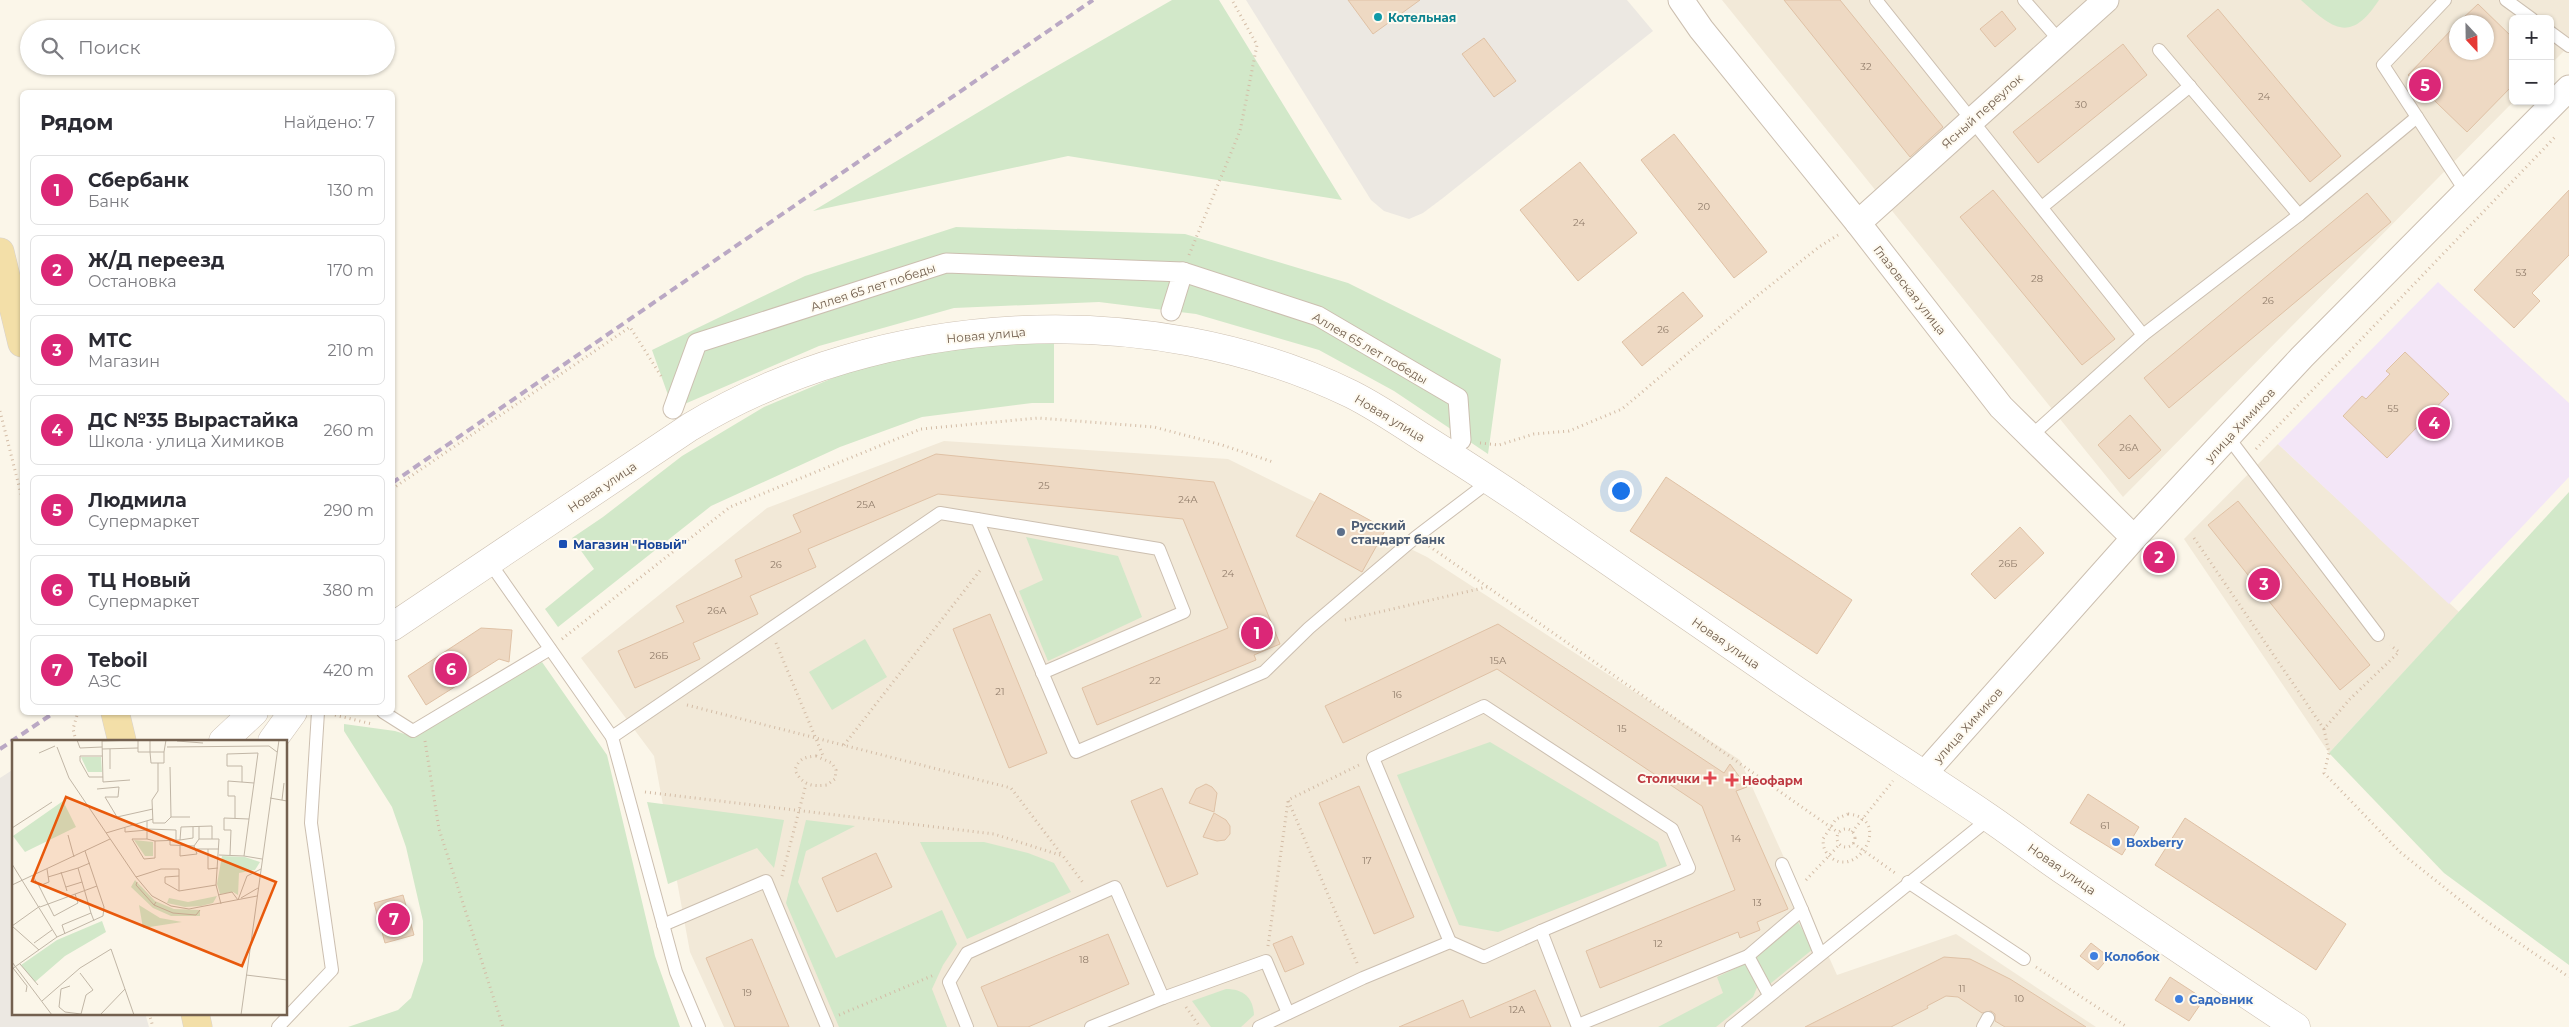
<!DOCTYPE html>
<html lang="ru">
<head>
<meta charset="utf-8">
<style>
  body { margin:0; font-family:Montserrat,sans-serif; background:#f7f7f7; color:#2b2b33 }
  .controls { position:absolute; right:15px; top:15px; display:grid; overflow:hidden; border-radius:8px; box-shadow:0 1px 4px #0004 }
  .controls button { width:45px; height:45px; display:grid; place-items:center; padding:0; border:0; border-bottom:1px solid #e1e1e2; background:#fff; color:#2b2b33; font:25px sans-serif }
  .compass { position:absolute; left:2449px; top:15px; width:45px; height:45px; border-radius:50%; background:#fff; box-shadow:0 1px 4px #0004; rotate:158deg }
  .you { position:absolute; left:1620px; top:490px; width:18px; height:18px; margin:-12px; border:4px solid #fff; border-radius:50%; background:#1a73e8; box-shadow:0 0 0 8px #1a73e833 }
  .badge { display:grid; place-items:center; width:32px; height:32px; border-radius:50%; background:#db2777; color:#fff; font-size:16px; font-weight:700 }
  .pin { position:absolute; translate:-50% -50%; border:2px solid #fff; box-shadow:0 1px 5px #0006 }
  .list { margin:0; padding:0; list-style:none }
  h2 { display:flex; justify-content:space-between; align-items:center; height:65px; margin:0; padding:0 20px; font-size:21px }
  h2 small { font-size:16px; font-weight:400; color:#7c7c81 }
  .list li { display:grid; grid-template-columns:32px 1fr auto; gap:15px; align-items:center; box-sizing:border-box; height:70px; margin:0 10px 10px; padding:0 10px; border:1px solid #e1e1e2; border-radius:8px }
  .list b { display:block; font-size:19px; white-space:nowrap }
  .list p { margin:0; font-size:16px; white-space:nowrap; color:#7c7c81 }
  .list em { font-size:16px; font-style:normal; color:#7c7c81 }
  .icon { flex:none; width:28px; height:28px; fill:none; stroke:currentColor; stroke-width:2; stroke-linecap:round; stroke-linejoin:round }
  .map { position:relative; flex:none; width:2569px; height:1027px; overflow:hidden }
  .search { position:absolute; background:#fff; box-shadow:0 1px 4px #0004; left:20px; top:20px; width:375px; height:55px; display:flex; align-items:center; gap:12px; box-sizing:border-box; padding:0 18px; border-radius:28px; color:#7c7c81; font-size:19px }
  .panel { position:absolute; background:#fff; box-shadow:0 1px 4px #0004; left:20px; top:90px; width:375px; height:625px; border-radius:8px }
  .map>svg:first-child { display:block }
  .residential { fill:#f2e9d8; fill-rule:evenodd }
  .industrial { fill:#ece8e2 }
  .education { fill:#f3e6f7 }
  .green { fill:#d2e8c9 }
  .building { fill:#eed9c3; stroke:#dfc1a5 }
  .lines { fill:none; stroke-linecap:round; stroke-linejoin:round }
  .service-casing { stroke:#ccbfb0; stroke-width:14 }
  .pedestrian-casing { stroke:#ccbfb0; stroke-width:21 }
  .minor-casing { stroke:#ccbfb0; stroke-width:27 }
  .tertiary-casing { stroke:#ccbfb0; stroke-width:29 }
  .primary-casing { stroke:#d8d2ce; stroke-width:29 }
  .path { stroke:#d3bca6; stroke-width:3; stroke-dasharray:1 4; stroke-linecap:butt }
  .service { stroke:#fff; stroke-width:12 }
  .pedestrian { stroke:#fff; stroke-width:19 }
  .minor { stroke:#fff; stroke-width:25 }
  .tertiary { stroke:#fff; stroke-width:28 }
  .primary { stroke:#f3dfa8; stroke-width:28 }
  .rail { stroke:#baa8c4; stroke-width:4; stroke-dasharray:8 5; stroke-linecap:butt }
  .culture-dot { fill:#0f9aa8; stroke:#fefaf0; stroke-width:2 }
  .service-dot { fill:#5c6f8a; stroke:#fefaf0; stroke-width:2 }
  .transit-dot { fill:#1a4fb4; stroke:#fefaf0; stroke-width:2 }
  .health-dot { fill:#e0444e; stroke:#fefaf0; stroke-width:2 }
  .shop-dot { fill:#3f7fe0; stroke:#fefaf0; stroke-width:2 }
  .labels { text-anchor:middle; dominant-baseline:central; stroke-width:4; stroke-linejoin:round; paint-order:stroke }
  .number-label { font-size:10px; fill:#927e6c }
  .culture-label { font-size:12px; font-weight:bold; fill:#0d838f; stroke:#fefaf0; text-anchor:start }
  .street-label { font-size:12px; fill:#73604f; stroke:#fefaf0 }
  .service-label { font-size:12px; font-weight:bold; fill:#4e5e75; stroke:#fefaf0; text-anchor:start }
  .transit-label { font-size:12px; font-weight:bold; fill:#164399; stroke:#fefaf0; text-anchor:start }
  .health-label { font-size:12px; font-weight:bold; fill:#be3a42; stroke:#fefaf0; text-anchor:end }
  .shop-label { font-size:12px; font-weight:bold; fill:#366cbe; stroke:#fefaf0; text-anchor:start }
  .inset-road { fill:none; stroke:#c1b6a6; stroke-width:1 }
  .view { fill:#e8590c; fill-opacity:0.15; stroke:#e8590c; stroke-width:2.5 }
  .inset-edge { fill:none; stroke:#73604f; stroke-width:2.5 }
</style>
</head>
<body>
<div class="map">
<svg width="2569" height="1027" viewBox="0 0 2569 1027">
  <rect width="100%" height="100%" fill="#fbf6e9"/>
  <g class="residential">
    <path d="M1722 0H2569V46L2550 65V19H2513L2514 101 2123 497ZM2456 22H2486V52H2456Z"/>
    <polygon points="944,441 1228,459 1427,557 1740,760 1837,975 1956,934 2096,1027 724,1027 690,952 654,756 581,658 767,508"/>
    <polygon points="2278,444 2459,612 2329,753 2184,539"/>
  </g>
  <g class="industrial">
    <polygon points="1246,0 1627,0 1653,31 1443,198 1423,213 1409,219 1384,211 1371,200"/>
    <polygon points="14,769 14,1013 145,1013 149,1027 0,1027 0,778"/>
  </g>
  <polygon class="education" points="2438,282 2569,403 2569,477 2449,604 2278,444"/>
  <g class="green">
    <polygon points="1172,0 1219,0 1342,200 1068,156 813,211 1029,82"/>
    <path d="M2301 0H2379C2350 44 2333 29 2301 0Z"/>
    <polygon points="956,227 1185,234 1348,283 1501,359 1488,454 1394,391 1319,350 1196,314 1099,302 954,308 819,346 673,409 652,350 805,276"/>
    <polygon points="1054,341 1054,403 1032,403 922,417 840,447 711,506 558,627 545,609 594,569 572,538 603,517 682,456 764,407 852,370 942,346"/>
    <polygon points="2569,492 2569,965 2444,873 2329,753"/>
    <polygon points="1026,537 1118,556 1142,617 1048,661 1019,591 1043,580"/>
    <polygon points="865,639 887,677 832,710 809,672"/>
    <polygon points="542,662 607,755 655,956 680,1027 348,1027 398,1010 411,998 423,961 423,921 406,847 392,807 344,731 344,724 395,731 411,736"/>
    <polygon points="1490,742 1658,842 1667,866 1498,932 1459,925 1397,775"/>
    <polygon points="647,802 784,820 774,868 757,848 668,884"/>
    <polygon points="806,820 855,826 806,851 798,882 836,958 942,910 957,944 943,965 932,989 947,1027 839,1027 786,903"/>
    <polygon points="920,842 984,842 1028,853 1054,863 1071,892 967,939"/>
    <polygon points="1797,920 1813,949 1770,984 1755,958"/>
    <polygon points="1745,964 1758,985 1753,997 1716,1027 1658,1027 1723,993 1717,977"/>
    <path d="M1226 989C1243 989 1253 997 1254 1015L1241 1027H1211L1192 1001Z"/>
  </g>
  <g class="building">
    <polygon points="1348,0 1420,0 1373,34"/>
    <polygon points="1784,0 1840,0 1943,127 1910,157"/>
    <polygon points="2478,4 2513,38 2513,85 2467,132 2408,75 2456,25 2456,52 2486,52 2486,22 2459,22"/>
    <polygon points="2218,9 2341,156 2310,182 2187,36"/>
    <polygon points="2002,11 2016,29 1995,47 1980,29"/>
    <polygon points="1484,38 1516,81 1494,97 1462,54"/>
    <polygon points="2123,44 2147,75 2038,163 2013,132"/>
    <polygon points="1674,134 1767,252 1734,278 1641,160"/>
    <polygon points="1580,162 1637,233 1578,281 1520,210"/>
    <polygon points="1993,190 2115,339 2082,365 1960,217"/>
    <polygon points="2569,190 2569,255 2532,293 2540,301 2514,328 2474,290"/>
    <polygon points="2367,193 2391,222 2169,408 2144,378"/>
    <polygon points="1683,292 1703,316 1642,366 1622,342"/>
    <polygon points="2405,352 2449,394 2387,458 2343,416 2362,396 2366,399 2390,374 2386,371"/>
    <polygon points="2130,415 2161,450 2129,479 2098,445"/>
    <polygon points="936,454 1214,482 1280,644 1254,655 1256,660 1097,725 1082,688 1228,628 1183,519 938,494 808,549 816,567 750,596 758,614 693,643 700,659 635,688 618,651 684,622 676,606 742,577 735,560 801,532 793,515"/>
    <polygon points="1666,477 1852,600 1817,654 1630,531"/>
    <polygon points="1320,493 1386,529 1362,572 1296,536"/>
    <polygon points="2238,501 2370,665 2340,690 2208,525"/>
    <polygon points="2020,527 2044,553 1995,599 1971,574"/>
    <polygon points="990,614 1047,753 1009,768 953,629"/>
    <polygon points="1498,624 1724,773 1730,764 1747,787 1736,791 1788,909 1757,922 1760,930 1740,938 1738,932 1600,988 1586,951 1735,890 1702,806 1497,669 1343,743 1325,706"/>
    <polygon points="481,628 512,630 509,662 499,659 426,705 408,676"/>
    <polygon points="1206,784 1212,787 1217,793 1214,812 1189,803 1196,789"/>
    <polygon points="1359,786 1414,917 1374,934 1319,803"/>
    <polygon points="1162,788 1198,874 1167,887 1131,801"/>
    <polygon points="2088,794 2139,827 2122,855 2070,823"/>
    <polygon points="1214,813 1226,820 1230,826 1230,834 1225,840 1217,841 1203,837"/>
    <polygon points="2185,818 2346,924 2316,970 2155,865"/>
    <polygon points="876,853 892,887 837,912 822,878"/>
    <polygon points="403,895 414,935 385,943 374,903"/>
    <polygon points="1108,934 1129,984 1028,1027 998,1027 981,987"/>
    <polygon points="1292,936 1304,964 1285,972 1273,944"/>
    <polygon points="752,939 789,1027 735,1027 706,958"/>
    <polygon points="2091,943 2109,957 2098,970 2080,956"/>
    <polygon points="1944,957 1970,959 2010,979 2086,1027 2005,1027 1995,1021 1995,1014 1991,1011 1982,1013 1958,997 1946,996 1927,1006 1928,1008 1891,1027 1805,1027"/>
    <polygon points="2170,977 2204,999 2189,1021 2155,1000"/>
    <polygon points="1535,990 1551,1027 1399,1027 1463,1000 1470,1018"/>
  </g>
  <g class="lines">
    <defs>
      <g id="service">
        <polyline points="1876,0 2143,335 2031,436"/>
        <polyline points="2024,0 2060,41"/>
        <polyline points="2445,0 2383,65 2466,192"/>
        <polyline points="2506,0 2532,19"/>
        <polyline points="2550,32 2569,46"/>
        <polyline points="2159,50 2299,215"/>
        <polyline points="2042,207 2190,86"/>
        <polyline points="2143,335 2299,215 2417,117"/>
        <polyline points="2228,437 2378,635"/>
        <polyline points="977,519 1159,549 1184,612 1042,673"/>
        <polyline points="490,563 612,737 940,513 977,519 1076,752 1264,672 1309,628 1416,537 1491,480"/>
        <polyline points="383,712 413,731 550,649"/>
        <polyline points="612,737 676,972 699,1027"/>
        <polyline points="1782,864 1802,910"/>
        <polyline points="1908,882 2024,959"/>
        <polyline points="663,925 766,881 827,1027"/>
        <polyline points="1450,942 1373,758 1484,706 1672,829 1689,868 1541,931"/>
        <polyline points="1748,956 1769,995"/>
        <polyline points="1578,1025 1748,956 1802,910 1820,954"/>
        <polyline points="278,1027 332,970 311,823 318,712"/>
        <polyline points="967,1027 949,982 967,953 1115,887 1163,998"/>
        <polyline points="1091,1027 1163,998 1266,961 1288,1013"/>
        <polyline points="1259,1027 1363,978 1450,942 1484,957 1541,931 1578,1027"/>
        <polyline points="1731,1027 1990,818"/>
        <polyline points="1983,1027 1988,1018"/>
      </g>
      <g id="pedestrian">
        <polyline points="1183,272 1318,316 1458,398 1461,440"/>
        <polyline points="673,409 697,343 946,263 1183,272 1171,311"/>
      </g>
      <g id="minor">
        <polyline points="1681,0 1701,29 1858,223 2001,407 2134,538"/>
        <polyline points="1858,223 2106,0"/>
        <polyline points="1924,774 2134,538 2302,357 2569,88"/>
      </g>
      <g id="tertiary">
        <path d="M392 627 690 427C882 311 1148 296 1351 394 1375 406 1399 422 1422 437 1460 461 1499 486 1537 512 1615 566 1693 620 1771 673 1841 722 1914 767 1985 815 2013 834 2039 854 2067 873 2143 925 2219 976 2296 1027"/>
        <polyline points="223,741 254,712"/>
        <polyline points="272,741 293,712"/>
      </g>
      <g id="primary">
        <polyline points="0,252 22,343"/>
        <polyline points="115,712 122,741"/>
        <polyline points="195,1013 198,1027"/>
      </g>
    </defs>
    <use href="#service" class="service-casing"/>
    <use href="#pedestrian" class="pedestrian-casing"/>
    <use href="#minor" class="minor-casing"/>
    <use href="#tertiary" class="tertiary-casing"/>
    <use href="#primary" class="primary-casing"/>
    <g class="path">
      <polyline points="1189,255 1240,131 1257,45 1232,0"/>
      <polyline points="0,411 22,498"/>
      <polyline points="1480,443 1499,445 1534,434 1569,431 1622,409 1743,307 1819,247 1838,235"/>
      <polyline points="2256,449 2556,136"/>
      <polyline points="392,489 630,327 663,379"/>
      <polyline points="2194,538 2324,729 2350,699 2399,652 2390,645"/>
      <polyline points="1429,546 1839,833"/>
      <polyline points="1345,620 1487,587"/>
      <polyline points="562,639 730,507 921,429 1038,418 1154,427 1222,445 1273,462"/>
      <polyline points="776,643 824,758"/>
      <polyline points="687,705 1011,788 1062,855"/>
      <polyline points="335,715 372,724"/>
      <polyline points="2324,729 2329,753 2324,773 2400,852 2485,920 2569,977"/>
      <polyline points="76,741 73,729 78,712"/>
      <polyline points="425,741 439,829 503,1027"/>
      <polyline points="844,745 982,568"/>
      <path d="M816 756 832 763 836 770 835 779 827 785C812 787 802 785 795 770 799 758 805 757 816 756Z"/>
      <polyline points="645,792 994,834 1063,856 1084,884"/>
      <path d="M1848 814C1892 818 1860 876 1833 859 1825 854 1823 847 1823 839L1836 819Z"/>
      <circle cx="1846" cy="838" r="9"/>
      <polyline points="1852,832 1893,781"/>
      <polyline points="1853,843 1895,873"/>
      <polyline points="782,876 806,784"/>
      <polyline points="1806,880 1840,844"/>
      <polyline points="1268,946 1288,801"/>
      <polyline points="1357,963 1288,800 1359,765"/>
      <polyline points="2036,967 2127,1027"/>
      <polyline points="1186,1007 1200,1027"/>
      <polyline points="149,1013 153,1027"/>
      <polyline points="839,1015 934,975"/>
    </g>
    <use href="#service" class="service"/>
    <use href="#pedestrian" class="pedestrian"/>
    <use href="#minor" class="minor"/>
    <use href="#tertiary" class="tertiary"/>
    <use href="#primary" class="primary"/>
    <g class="rail">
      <polyline points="392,483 1093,0"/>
      <polyline points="0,749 55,712"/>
    </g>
  </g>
  <circle class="culture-dot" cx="1378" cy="17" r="5"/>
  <circle class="service-dot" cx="1341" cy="532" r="5"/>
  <rect class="transit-dot" x="558" y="539" width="10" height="10" rx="2.5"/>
  <g class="health-dot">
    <path d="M1707.5 770.5h5v5h5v5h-5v5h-5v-5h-5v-5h5z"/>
    <path d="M1729.5 772.5h5v5h5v5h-5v5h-5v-5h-5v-5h5z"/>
  </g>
  <g class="shop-dot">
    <circle cx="2116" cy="842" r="5"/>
    <circle cx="2094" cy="956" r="5"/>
    <circle cx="2179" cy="999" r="5"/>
  </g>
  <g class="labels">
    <g class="number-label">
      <text x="1866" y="66">32</text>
      <text x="2264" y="96">24</text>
      <text x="2081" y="104">30</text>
      <text x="1704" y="206">20</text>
      <text x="1579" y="222">24</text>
      <text x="2521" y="272">53</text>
      <text x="2037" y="278">28</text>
      <text x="2268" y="300">26</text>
      <text x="1663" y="329">26</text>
      <text x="2393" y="408">55</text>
      <text x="2129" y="447">26А</text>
      <text x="1044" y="485">25</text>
      <text x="1188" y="499">24А</text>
      <text x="866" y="504">25А</text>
      <text x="2008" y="563">26Б</text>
      <text x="776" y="564">26</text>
      <text x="1228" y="573">24</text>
      <text x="717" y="610">26А</text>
      <text x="659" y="655">26Б</text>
      <text x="1498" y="660">15А</text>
      <text x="1155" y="680">22</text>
      <text x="1000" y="691">21</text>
      <text x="1397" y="694">16</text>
      <text x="1622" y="728">15</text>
      <text x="2105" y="825">61</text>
      <text x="1736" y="838">14</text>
      <text x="1367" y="860">17</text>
      <text x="1757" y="902">13</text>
      <text x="1658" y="943">12</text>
      <text x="1084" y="959">18</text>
      <text x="1962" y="988">11</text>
      <text x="747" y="992">19</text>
      <text x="2019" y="998">10</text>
      <text x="1517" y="1009">12А</text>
    </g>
    <g class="culture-label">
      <text x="1388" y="17">Котельная</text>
    </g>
    <g class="street-label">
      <text transform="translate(1982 111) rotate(-42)">Ясный переулок</text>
      <text transform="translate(873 287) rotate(-18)">Аллея 65 лет победы</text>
      <text transform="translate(1910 290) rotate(52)">Глазовская улица</text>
      <text transform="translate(986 335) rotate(-5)">Новая улица</text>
      <text transform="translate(1370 348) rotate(30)">Аллея 65 лет победы</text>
      <text transform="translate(1390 418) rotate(31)">Новая улица</text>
      <text transform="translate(2240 425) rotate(-47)">улица Химиков</text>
      <text transform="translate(602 487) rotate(-34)">Новая улица</text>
      <text transform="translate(1726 643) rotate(35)">Новая улица</text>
      <text transform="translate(1968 725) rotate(-48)">улица Химиков</text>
      <text transform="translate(2062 869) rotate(35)">Новая улица</text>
    </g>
    <g class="service-label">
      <text x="1351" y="525">Русский<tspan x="1351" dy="14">стандарт банк</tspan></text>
    </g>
    <g class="transit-label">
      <text x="573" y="544">Магазин "Новый"</text>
    </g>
    <g class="health-label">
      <text x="1700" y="778">Столички</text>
      <text x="1742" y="780" text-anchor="start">Неофарм</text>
    </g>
    <g class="shop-label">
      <text x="2126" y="842">Boxberry</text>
      <text x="2104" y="956">Колобок</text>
      <text x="2189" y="999">Садовник</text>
    </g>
  </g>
  <g transform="translate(12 740)">
    <rect width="275" height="275" fill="#fbf6e9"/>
    <path d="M69 17H89L90 32H76ZM51 61 64 87 13 112 1 96ZM122 100 141 102V116H133ZM210 116 233 117 248 122 243 130 227 133 226 155 221 152 208 154 205 144ZM123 140 143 161 162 169 188 170V176H159L141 168 119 147ZM205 156 201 163 189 166 173 167 155 163 157 158 176 162ZM127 165 148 178 170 182 131 188ZM90 181 94 192 53 216 23 242 9 225 45 200Z" fill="#d2e8c9"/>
    <path class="inset-road" d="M65 0 68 8 90 7M90 0 91 42 118 40M126 0V12H138L139 23H146V51L140 60 141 83H153L159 77H178M138 0V12H152L154 0M191 0H216M90 1 126 0M165 1 191 3M45 7 57 38 124 137 140 156 159 166 177 169 245 156M155 7 257 6 265 12M90 9 126 8M98 9V29M27 13 43 6M90 16H68V21L77 37H91M146 23H152V12M158 27 159 77M230 42V26H215V14L246 13M242 43 246 13M107 47 106 57H93L105 77 141 69M85 49 107 47M258 58 275 61M270 60 272 43M223 78V56H216V41L242 43 237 79M135 81V99L143 101 168 100 169 87 200 86V99H207L204 145M187 86V99H200M0 88 40 62M113 88V92L135 90M135 89 164 90V100M94 93 141 79M56 95 62 117M135 99H120L132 119 143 118V101M158 100V105L182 106 187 99M168 100 181 98V87M168 106V116L185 114 182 106M185 109H207M196 109V129L206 128M207 115 232 116 237 79 212 78V90H219L218 115M232 116 250 119M78 123 66 128 79 173M0 124 45 197M49 132 55 151M20 135 27 146 37 142 35 129M167 136 153 137V143L167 151M36 137 66 128M124 137 149 129H167V151L204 145 209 164M125 142 124 145 142 165M0 145 98 99M27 146 42 176 66 163 63 154M54 147 70 142M206 155 220 152 226 160M229 158 246 148M226 160 235 136 249 129M144 162 142 165 161 173 184 175 188 170M28 167 85 146M0 186 27 210M0 186 28 166M53 194 50 185 79 173 82 181M22 203 40 190M0 222 40 275M8 224 26 245M1 228 15 246 14 252M0 229 45 197 91 176 92 167 73 111M234 235 275 240M58 246 49 249 47 267 53 272 69 274 74 255 81 250 68 233M30 261 68 228 99 209 122 275M88 275 113 249M229 275 267 0"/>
    <path class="view" d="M54 57 264 142 230 226 20 141Z"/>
    <rect width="275" height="275" class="inset-edge"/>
  </g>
</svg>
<div class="controls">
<button>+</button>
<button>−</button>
</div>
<svg class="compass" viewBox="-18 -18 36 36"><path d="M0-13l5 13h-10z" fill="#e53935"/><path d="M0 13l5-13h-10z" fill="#7c7c81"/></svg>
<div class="you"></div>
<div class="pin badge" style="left:1257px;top:633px">1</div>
<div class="pin badge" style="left:2159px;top:557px">2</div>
<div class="pin badge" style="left:2264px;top:584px">3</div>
<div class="pin badge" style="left:2434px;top:423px">4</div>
<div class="pin badge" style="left:2425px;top:85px">5</div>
<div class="pin badge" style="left:451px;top:669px">6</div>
<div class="pin badge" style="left:394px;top:919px">7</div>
<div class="search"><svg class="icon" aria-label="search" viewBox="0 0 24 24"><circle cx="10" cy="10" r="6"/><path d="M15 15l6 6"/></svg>Поиск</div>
<section class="panel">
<h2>Рядом<small>Найдено: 7</small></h2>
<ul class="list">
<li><span class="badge">1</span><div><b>Сбербанк</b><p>Банк</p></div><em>130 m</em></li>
<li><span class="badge">2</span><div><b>Ж/Д переезд</b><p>Остановка</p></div><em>170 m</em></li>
<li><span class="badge">3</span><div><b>МТС</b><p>Магазин</p></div><em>210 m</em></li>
<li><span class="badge">4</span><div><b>ДС №35 Вырастайка</b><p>Школа · улица Химиков</p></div><em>260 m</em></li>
<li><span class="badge">5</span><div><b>Людмила</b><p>Супермаркет</p></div><em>290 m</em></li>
<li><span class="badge">6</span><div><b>ТЦ Новый</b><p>Супермаркет</p></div><em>380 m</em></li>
<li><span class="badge">7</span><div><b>Teboil</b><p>АЗС</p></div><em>420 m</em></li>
</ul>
</section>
</div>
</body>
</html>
